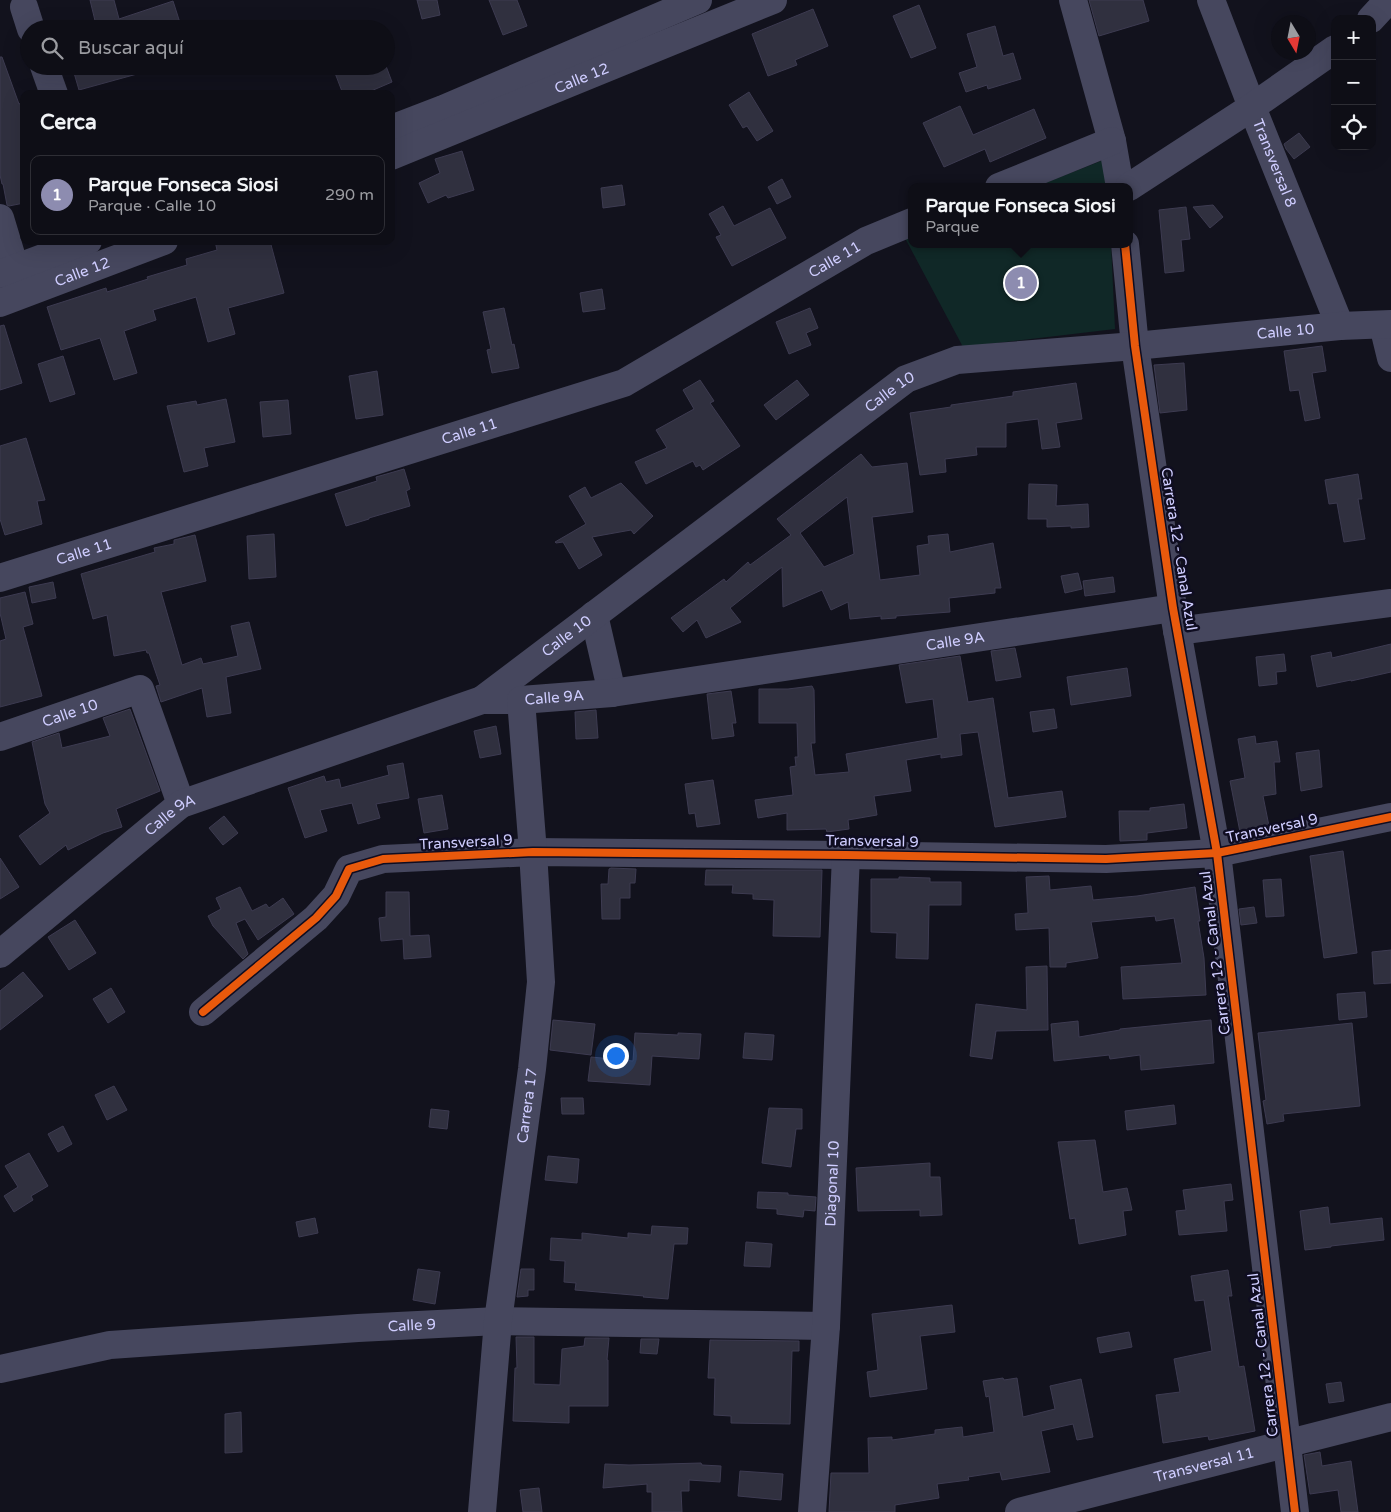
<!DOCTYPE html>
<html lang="es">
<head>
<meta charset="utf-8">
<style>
  body { margin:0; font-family:"Varela Round",sans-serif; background:#1c1c23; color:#f1f3f6 }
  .controls { position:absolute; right:15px; top:15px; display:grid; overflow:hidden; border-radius:10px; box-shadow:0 5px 20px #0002 }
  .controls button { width:45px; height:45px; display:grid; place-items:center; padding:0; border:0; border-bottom:1px solid #2e2e35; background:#0e0e16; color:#f1f3f6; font:25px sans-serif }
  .compass { position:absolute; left:1271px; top:15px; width:45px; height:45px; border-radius:50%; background:#0e0e16; box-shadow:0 5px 20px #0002; rotate:170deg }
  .you { position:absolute; left:615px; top:1055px; width:18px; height:18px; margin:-12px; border:4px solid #fff; border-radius:50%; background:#1a73e8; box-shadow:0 0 0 8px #1a73e833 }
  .badge { display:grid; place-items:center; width:32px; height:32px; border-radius:50%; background:#8d8cb0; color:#fff; font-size:16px; font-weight:700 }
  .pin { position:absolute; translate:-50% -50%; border:2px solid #fff; box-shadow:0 1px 5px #0006 }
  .popup { position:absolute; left:908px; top:183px; width:225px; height:65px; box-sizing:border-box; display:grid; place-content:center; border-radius:10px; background:#0e0e16; filter:drop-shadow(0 1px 4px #0005); font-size:16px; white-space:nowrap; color:#9b9ca1 }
  .popup b { font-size:19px; color:#f1f3f6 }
  .popup::after { content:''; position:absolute; left:50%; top:100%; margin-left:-10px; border:10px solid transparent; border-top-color:#0e0e16 }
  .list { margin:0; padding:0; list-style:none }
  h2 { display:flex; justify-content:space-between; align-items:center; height:65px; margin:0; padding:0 20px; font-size:21px }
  h2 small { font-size:16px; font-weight:400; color:#9b9ca1 }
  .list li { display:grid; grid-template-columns:32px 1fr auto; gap:15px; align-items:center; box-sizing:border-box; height:80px; margin:0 10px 10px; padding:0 10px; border:1px solid #2e2e35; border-radius:10px }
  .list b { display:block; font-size:19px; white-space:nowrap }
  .list p { margin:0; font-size:16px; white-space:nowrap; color:#9b9ca1 }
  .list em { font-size:16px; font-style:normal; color:#9b9ca1 }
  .icon { flex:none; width:28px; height:28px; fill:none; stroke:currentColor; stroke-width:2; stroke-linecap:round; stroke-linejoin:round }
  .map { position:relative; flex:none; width:1391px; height:1512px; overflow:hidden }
  .search { position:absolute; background:#0e0e16; box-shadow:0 5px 20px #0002; left:20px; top:20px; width:375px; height:55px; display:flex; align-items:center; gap:12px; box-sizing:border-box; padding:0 18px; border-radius:28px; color:#9b9ca1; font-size:19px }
  .panel { position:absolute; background:#0e0e16; box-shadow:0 5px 20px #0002; left:20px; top:90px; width:375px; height:155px; border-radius:10px }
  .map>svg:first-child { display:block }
  .green { fill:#102827 }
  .building { fill:#30303f; stroke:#3d3b51; fill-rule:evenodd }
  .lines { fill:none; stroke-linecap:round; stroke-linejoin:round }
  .minor { stroke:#46475e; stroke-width:28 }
  .cycleway-casing { stroke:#0f0d21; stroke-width:11 }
  .cycleway { stroke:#e8590c; stroke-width:8 }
  .labels { text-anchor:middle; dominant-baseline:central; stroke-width:5; stroke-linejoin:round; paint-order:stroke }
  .street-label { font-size:15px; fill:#cfcdff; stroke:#0f0d21 }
</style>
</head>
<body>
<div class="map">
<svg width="1391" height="1512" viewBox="0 0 1391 1512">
  <rect width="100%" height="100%" fill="#12121d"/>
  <g class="green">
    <polygon points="1106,159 1108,187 1035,187"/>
    <polygon points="912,235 912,244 1111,244 1115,329 963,347 905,238"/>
  </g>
  <g class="building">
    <polygon points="90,0 114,0 119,19 173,1 182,29 97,29"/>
    <polygon points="417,0 437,0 440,15 422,19"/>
    <polygon points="489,0 517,0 527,26 503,35"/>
    <polygon points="1089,0 1143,0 1149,21 1099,36"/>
    <polygon points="919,5 936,48 911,58 893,16"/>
    <polygon points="813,9 828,46 795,60 797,65 768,76 752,34"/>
    <polygon points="995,26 1003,56 1013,53 1021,79 988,89 987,85 966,92 959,73 977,67 967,34"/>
    <polygon points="0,57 2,57 19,104 24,102 24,203 9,206 7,205 3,184 2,184 0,175"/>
    <polygon points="72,66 147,66 148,71 79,90"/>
    <polygon points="355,66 386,66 392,82 364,94 343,94 335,73"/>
    <polygon points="749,92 773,131 757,141 747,126 743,128 729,105"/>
    <polygon points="960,106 973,135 1034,109 1046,138 990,162 985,149 944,167 923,123"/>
    <polygon points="1299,133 1310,147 1294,159 1286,149 1284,144"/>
    <polygon points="462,151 474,190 448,198 446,195 428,203 419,183 440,173 435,159"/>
    <polygon points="782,179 791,197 777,204 768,187"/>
    <polygon points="622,185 625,205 603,208 601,188"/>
    <polygon points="1213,205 1223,217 1210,228 1193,207"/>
    <polygon points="723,206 734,226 770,208 786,238 732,266 716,237 721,235 709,214"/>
    <polygon points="1186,207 1190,239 1181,240 1184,271 1165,273 1159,210"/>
    <polygon points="215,241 270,241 284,293 228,308 235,334 208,342 196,297 153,310 156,320 124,331 137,373 114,380 100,338 61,350 47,307 106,288 107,292 148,279 147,277 187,265 186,259 217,250"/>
    <polygon points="602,289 605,309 583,312 580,293"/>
    <polygon points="504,308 512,345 514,344 519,368 492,373 487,350 491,349 483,312"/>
    <polygon points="810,308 818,328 806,333 811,345 789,354 776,322"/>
    <polygon points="4,325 22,383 0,390 0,326"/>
    <polygon points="1322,346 1326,371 1312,373 1320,418 1305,421 1299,390 1290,391 1284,351"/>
    <polygon points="63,356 75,394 50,402 38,364"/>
    <polygon points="1184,363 1187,410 1160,413 1154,365"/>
    <polygon points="377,371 383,415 356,419 349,376"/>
    <polygon points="700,380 714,401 710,403 740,446 703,470 700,465 696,467 693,461 646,484 635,462 667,448 656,430 694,409 683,390"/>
    <polygon points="797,380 809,395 776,420 764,405"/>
    <polygon points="1076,383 1082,419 1056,423 1060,447 1042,449 1038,419 1006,423 1006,447 976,447 977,455 945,459 946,472 920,475 910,413 951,407 951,405 1013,396 1013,392"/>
    <polygon points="226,399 235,442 204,448 208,466 184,472 167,406 196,401 197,405"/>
    <polygon points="288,400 291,434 263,437 260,402"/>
    <polygon points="26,438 45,500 37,501 42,524 5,535 0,519 0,446"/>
    <path d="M861 454 872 467 907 463 913 512 872 517 880 580 920 575 917 546 929 544 928 536 948 534 950 552 993 543 1001 588H995V593L949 598 950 612 896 616V618L881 619V616L850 619 848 602 831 610 822 590 783 607 782 567 730 608 741 622 706 638 697 620 683 632 671 618 724 579 726 582 748 562 750 565 791 535 777 519ZM847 497 854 554 824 567 800 533Z"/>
    <polygon points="404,469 410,489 406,491 410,506 369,518 369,519 346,526 335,494 377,481 376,477"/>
    <polygon points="1358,474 1362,499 1358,499 1365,539 1344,542 1337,503 1329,504 1325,480"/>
    <polygon points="621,483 653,516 634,534 631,530 592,537 602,555 579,569 563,542 556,543 555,542 586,524 569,496 585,487 591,498"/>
    <polygon points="1029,484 1057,485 1056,506 1088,504 1089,527 1071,528 1071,526 1047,527 1047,519 1028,519"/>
    <polygon points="274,534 276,577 249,579 247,536"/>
    <polygon points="195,535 206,581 161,592 182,665 201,658 203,664 238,656 231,626 249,622 261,669 226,677 231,713 207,717 202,688 161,702 156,686 160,685 149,653 147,653 146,650 114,656 107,615 93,619 81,574 155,552 154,548 174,544 174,540"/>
    <polygon points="1078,573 1082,589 1065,593 1061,576"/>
    <polygon points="1113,577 1115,592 1085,596 1083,581"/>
    <polygon points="53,582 56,598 32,603 29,587"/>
    <polygon points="25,592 33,624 23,627 42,696 0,707 0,641 6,639 0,613 0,598"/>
    <polygon points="1391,644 1391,672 1351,681 1351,680 1317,687 1311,656 1331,652 1332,658"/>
    <polygon points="1015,648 1021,677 996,681 991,651"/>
    <polygon points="1284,654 1286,671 1276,672 1277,684 1259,686 1256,657"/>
    <polygon points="960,656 968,702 993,698 1008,798 1062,791 1066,817 995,827 978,732 960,734 962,755 941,758 941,754 906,760 911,791 874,796 877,815 848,820 849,829 827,832 826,829 787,830 787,813 758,818 755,800 793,795 790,767 796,766 795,757 798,757 797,723 759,723 759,689 788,689 812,686 814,690 815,743 811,743 815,775 849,772 846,754 938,738 933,699 906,703 899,665"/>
    <polygon points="1127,668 1131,696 1071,705 1067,677"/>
    <polygon points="731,691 736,723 732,723 734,736 712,739 707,694"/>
    <polygon points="130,709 160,791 116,809 122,827 103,833 68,850 66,845 40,865 19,836 50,813 45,804 32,742 59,733 62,748 110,736 103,718"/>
    <polygon points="1054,709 1057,728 1033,732 1030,712"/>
    <polygon points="596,710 598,738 576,739 575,712"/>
    <polygon points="496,726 501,754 480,758 474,731"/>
    <polygon points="1255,736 1256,744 1277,741 1280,762 1274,762 1276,794 1263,796 1269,826 1240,832 1230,781 1245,778 1238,739"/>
    <polygon points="1319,750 1322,787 1301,791 1296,753"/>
    <polygon points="403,763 409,798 376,804 380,818 358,824 352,803 320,810 327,831 305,838 288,788 324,776 326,782 339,779 341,788 389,775 387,766"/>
    <polygon points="713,780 720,824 697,827 695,813 689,814 685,784"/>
    <polygon points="442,795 448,829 424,833 418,799"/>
    <polygon points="1184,804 1187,828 1147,833 1147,840 1120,841 1119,811 1150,811 1150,808"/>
    <polygon points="224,816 238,833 223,845 209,828"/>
    <polygon points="1343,851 1357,953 1324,958 1310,856"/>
    <polygon points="0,858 19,887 0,899"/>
    <polygon points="611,868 636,869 635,883 630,883 630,898 620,898 620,919 602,919 601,884 608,884 609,869"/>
    <polygon points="706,870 822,870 820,937 773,936 774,900 753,899 753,894 732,893 733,885 705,885"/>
    <polygon points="1049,876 1050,890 1091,886 1093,900 1137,896 1195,887 1200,921 1198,921 1204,958 1206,995 1123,999 1121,967 1182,963 1174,918 1156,921 1155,916 1091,922 1098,958 1066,963 1066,967 1050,967 1049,928 1016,930 1015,914 1028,913 1026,877"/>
    <polygon points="899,877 930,878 930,882 961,882 961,905 929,905 928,959 896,958 897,933 871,932 871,879 899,879"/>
    <polygon points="1281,879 1284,916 1266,917 1263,880"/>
    <polygon points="240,887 252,911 266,904 269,908 283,898 294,914 258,940 245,919 236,923 248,954 243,959 213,926 208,916 221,909 216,898"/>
    <polygon points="386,892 409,892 410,936 429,935 431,957 404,959 403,939 381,941 379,918 386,917"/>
    <polygon points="1254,907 1257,923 1241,925 1239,909"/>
    <polygon points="75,920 96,953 69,970 48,937"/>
    <polygon points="1391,950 1391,983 1374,984 1372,952"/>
    <polygon points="1047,966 1048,1030 996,1031 992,1059 970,1056 976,1004 1027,1010 1026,967"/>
    <polygon points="23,972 43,996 0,1030 0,991"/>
    <polygon points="111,988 125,1012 108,1023 93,999"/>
    <polygon points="1365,992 1367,1017 1339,1020 1337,994"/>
    <polygon points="553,1020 595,1024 591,1055 550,1050"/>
    <polygon points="1211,1020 1214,1063 1141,1070 1140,1055 1110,1059 1109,1055 1054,1061 1051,1024 1078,1021 1079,1037 1120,1030 1120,1029"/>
    <polygon points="1352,1023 1360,1106 1283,1114 1284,1121 1267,1124 1263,1101 1266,1100 1258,1033"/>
    <polygon points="635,1033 678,1035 678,1033 701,1034 699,1059 652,1056 650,1085 588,1081 591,1057 633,1061"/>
    <polygon points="745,1033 774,1035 772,1060 743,1058"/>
    <polygon points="114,1086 127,1110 107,1120 95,1095"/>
    <polygon points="561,1098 583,1098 584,1114 562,1114"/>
    <polygon points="1174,1105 1176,1124 1127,1130 1125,1111"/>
    <polygon points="769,1108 802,1109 802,1129 796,1129 791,1167 762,1163"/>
    <polygon points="431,1109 449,1111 447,1129 429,1127"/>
    <polygon points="63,1126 72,1144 58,1152 48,1134"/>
    <polygon points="1095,1140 1103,1192 1127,1188 1132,1210 1123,1211 1126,1235 1079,1244 1075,1218 1070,1219 1058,1142"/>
    <polygon points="29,1153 48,1186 31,1196 33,1200 14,1212 4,1196 18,1187 5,1166"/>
    <polygon points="548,1156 579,1159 577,1183 545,1180"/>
    <polygon points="930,1163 930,1177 940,1177 942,1215 920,1216 920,1210 858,1211 856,1168"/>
    <polygon points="1231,1184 1233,1200 1224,1201 1227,1231 1179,1235 1176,1211 1186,1210 1183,1190"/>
    <polygon points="758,1192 788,1193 788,1195 816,1197 815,1211 804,1210 803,1217 777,1214 777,1209 757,1208"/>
    <polygon points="1328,1207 1330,1224 1382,1218 1384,1240 1331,1246 1331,1247 1305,1250 1300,1211"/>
    <polygon points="315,1218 318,1233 299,1237 296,1222"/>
    <polygon points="652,1226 688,1228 687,1244 674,1244 668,1299 643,1297 644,1296 575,1290 576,1283 564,1282 565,1261 550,1260 551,1238 582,1240 582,1233 628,1238 628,1233 651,1235"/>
    <polygon points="746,1242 772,1244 770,1267 744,1266"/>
    <polygon points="418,1269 440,1272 435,1304 413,1300"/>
    <polygon points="521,1269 534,1269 534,1290 528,1290 528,1296 517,1297"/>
    <polygon points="1228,1270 1232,1296 1228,1296 1239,1367 1244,1366 1255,1431 1209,1440 1208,1436 1163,1443 1156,1395 1180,1392 1174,1359 1212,1351 1204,1300 1195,1301 1191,1276"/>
    <polygon points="952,1305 955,1332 920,1336 927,1389 870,1397 867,1372 878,1370 872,1314"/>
    <polygon points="1129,1332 1132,1347 1100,1353 1097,1338"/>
    <polygon points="516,1337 534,1337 534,1384 560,1385 562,1349 584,1346 585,1338 609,1338 607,1360 608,1360 608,1406 569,1406 569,1423 513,1421 515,1368 517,1368"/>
    <polygon points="641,1339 659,1339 657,1354 640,1353"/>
    <polygon points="710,1340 799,1341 799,1351 792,1351 790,1424 731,1423 731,1416 714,1415 715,1378 708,1378"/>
    <polygon points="1003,1378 1004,1380 1017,1378 1023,1417 1055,1409 1050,1386 1081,1379 1093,1437 1077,1440 1073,1424 1041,1431 1050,1472 1002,1480 1000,1472 968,1477 969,1480 937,1484 939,1498 895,1505 895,1512 829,1512 831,1473 869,1473 868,1438 892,1437 892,1440 935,1434 935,1430 962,1427 963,1437 994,1432 989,1396 986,1397 983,1381"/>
    <polygon points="1341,1382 1344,1401 1329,1403 1326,1384"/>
    <polygon points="241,1412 242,1452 225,1453 225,1414"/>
    <polygon points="1320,1452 1322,1466 1351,1461 1358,1512 1341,1512 1338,1490 1310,1494 1304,1455"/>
    <polygon points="701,1463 702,1465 721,1466 720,1482 689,1480 689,1491 681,1491 682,1512 652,1512 652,1492 647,1492 647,1484 603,1488 605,1464 629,1465"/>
    <polygon points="740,1471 783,1474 781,1500 738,1496"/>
    <polygon points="539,1488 542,1512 523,1512 520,1490"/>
  </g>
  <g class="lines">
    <g class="minor">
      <polyline points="1073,0 1112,141 1120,187"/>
      <path id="s1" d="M1211 0 1252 107 1340 326"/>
      <polyline points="24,7 31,29"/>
      <polyline points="1371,19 1382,7 1391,3"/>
      <polyline points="44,66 54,94"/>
      <polyline points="391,129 443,109 698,0"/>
      <path id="s2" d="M391 156 773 0"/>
      <polyline points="999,187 1112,141"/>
      <polyline points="1129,187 1252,107 1335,49"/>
      <polyline points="0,218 15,268"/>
      <polyline points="1125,244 1135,346 1173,608 1217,853 1295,1512"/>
      <polyline points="0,274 88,241"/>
      <path id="s3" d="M0 303 164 241"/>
      <polyline points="1383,325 1391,358"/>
      <path id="s4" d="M0 578 624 383 866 241 912 222"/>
      <polyline points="594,615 612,693"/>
      <polyline points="1177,631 1391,603"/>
      <path id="s5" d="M482 700 906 379 957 360 1135 346 1340 326 1391 324"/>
      <path id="s6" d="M0 737 140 689 181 804"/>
      <path id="s7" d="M0 954 181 804 482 700H521L612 693 1173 608"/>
      <polyline points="203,1012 316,918 336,896 349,869 383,859 533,852 846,855 1106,859 1217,853 1391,817"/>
      <path id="s8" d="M0 1369 110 1345 358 1328 498 1321 826 1326"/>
      <path id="s9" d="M482 1512 498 1321 532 1069 541 982 533 852 521 700"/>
      <path id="s10" d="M812 1512 826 1326 846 855"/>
      <path id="s11" d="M1019 1512 1391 1417"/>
    </g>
    <defs>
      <g id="cycleway">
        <polyline points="1125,244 1135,346 1173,608 1217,853 1295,1512"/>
        <polyline points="203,1012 316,918 336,896 349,869 383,859 533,852 846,855 1106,859 1217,853 1391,817"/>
      </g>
    </defs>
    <use href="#cycleway" class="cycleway-casing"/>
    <use href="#cycleway" class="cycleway"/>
  </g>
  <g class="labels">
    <g class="street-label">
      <text stroke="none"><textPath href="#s2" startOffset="206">Calle 12</textPath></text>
      <text stroke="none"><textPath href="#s1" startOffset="175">Transversal 8</textPath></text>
      <text stroke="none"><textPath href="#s4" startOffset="898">Calle 11</textPath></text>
      <text stroke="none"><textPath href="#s3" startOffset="88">Calle 12</textPath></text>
      <text stroke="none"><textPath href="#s5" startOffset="916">Calle 10</textPath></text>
      <text stroke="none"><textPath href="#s5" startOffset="511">Calle 10</textPath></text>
      <text stroke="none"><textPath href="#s4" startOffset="492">Calle 11</textPath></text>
      <text transform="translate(1179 549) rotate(81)">Carrera 12 - Canal Azul</text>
      <text stroke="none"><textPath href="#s4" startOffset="88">Calle 11</textPath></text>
      <text stroke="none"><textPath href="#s5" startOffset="106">Calle 10</textPath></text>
      <text stroke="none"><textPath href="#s7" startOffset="1031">Calle 9A</textPath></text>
      <text stroke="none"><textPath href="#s7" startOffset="626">Calle 9A</textPath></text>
      <text stroke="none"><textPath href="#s6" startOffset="74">Calle 10</textPath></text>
      <text stroke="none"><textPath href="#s7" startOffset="220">Calle 9A</textPath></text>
      <text transform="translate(1272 828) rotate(-12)">Transversal 9</text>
      <text transform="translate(872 841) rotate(1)">Transversal 9</text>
      <text transform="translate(466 842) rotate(-3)">Transversal 9</text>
      <text transform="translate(1215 953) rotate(-97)">Carrera 12 - Canal Azul</text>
      <text stroke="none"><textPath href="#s9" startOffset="409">Carrera 17</textPath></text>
      <text stroke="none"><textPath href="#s10" startOffset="329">Diagonal 10</textPath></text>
      <text stroke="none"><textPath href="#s8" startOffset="415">Calle 9</textPath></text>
      <text transform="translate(1263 1355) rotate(-97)">Carrera 12 - Canal Azul</text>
      <text stroke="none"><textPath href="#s11" startOffset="191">Transversal 11</textPath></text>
    </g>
  </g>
</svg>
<div class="controls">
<button>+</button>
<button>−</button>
<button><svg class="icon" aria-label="locate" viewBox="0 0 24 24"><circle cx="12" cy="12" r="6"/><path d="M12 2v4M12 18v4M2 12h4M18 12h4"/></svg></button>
</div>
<svg class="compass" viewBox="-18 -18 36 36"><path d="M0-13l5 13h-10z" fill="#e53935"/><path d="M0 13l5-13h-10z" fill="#9b9ca1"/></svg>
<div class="you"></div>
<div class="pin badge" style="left:1021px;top:283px">1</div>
<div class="popup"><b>Parque Fonseca Siosi</b>Parque</div>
<div class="search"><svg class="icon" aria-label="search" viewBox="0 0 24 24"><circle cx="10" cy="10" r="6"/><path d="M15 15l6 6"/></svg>Buscar aquí</div>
<section class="panel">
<h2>Cerca<small></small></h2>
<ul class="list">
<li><span class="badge">1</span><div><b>Parque Fonseca Siosi</b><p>Parque · Calle 10</p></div><em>290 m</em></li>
</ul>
</section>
</div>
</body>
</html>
